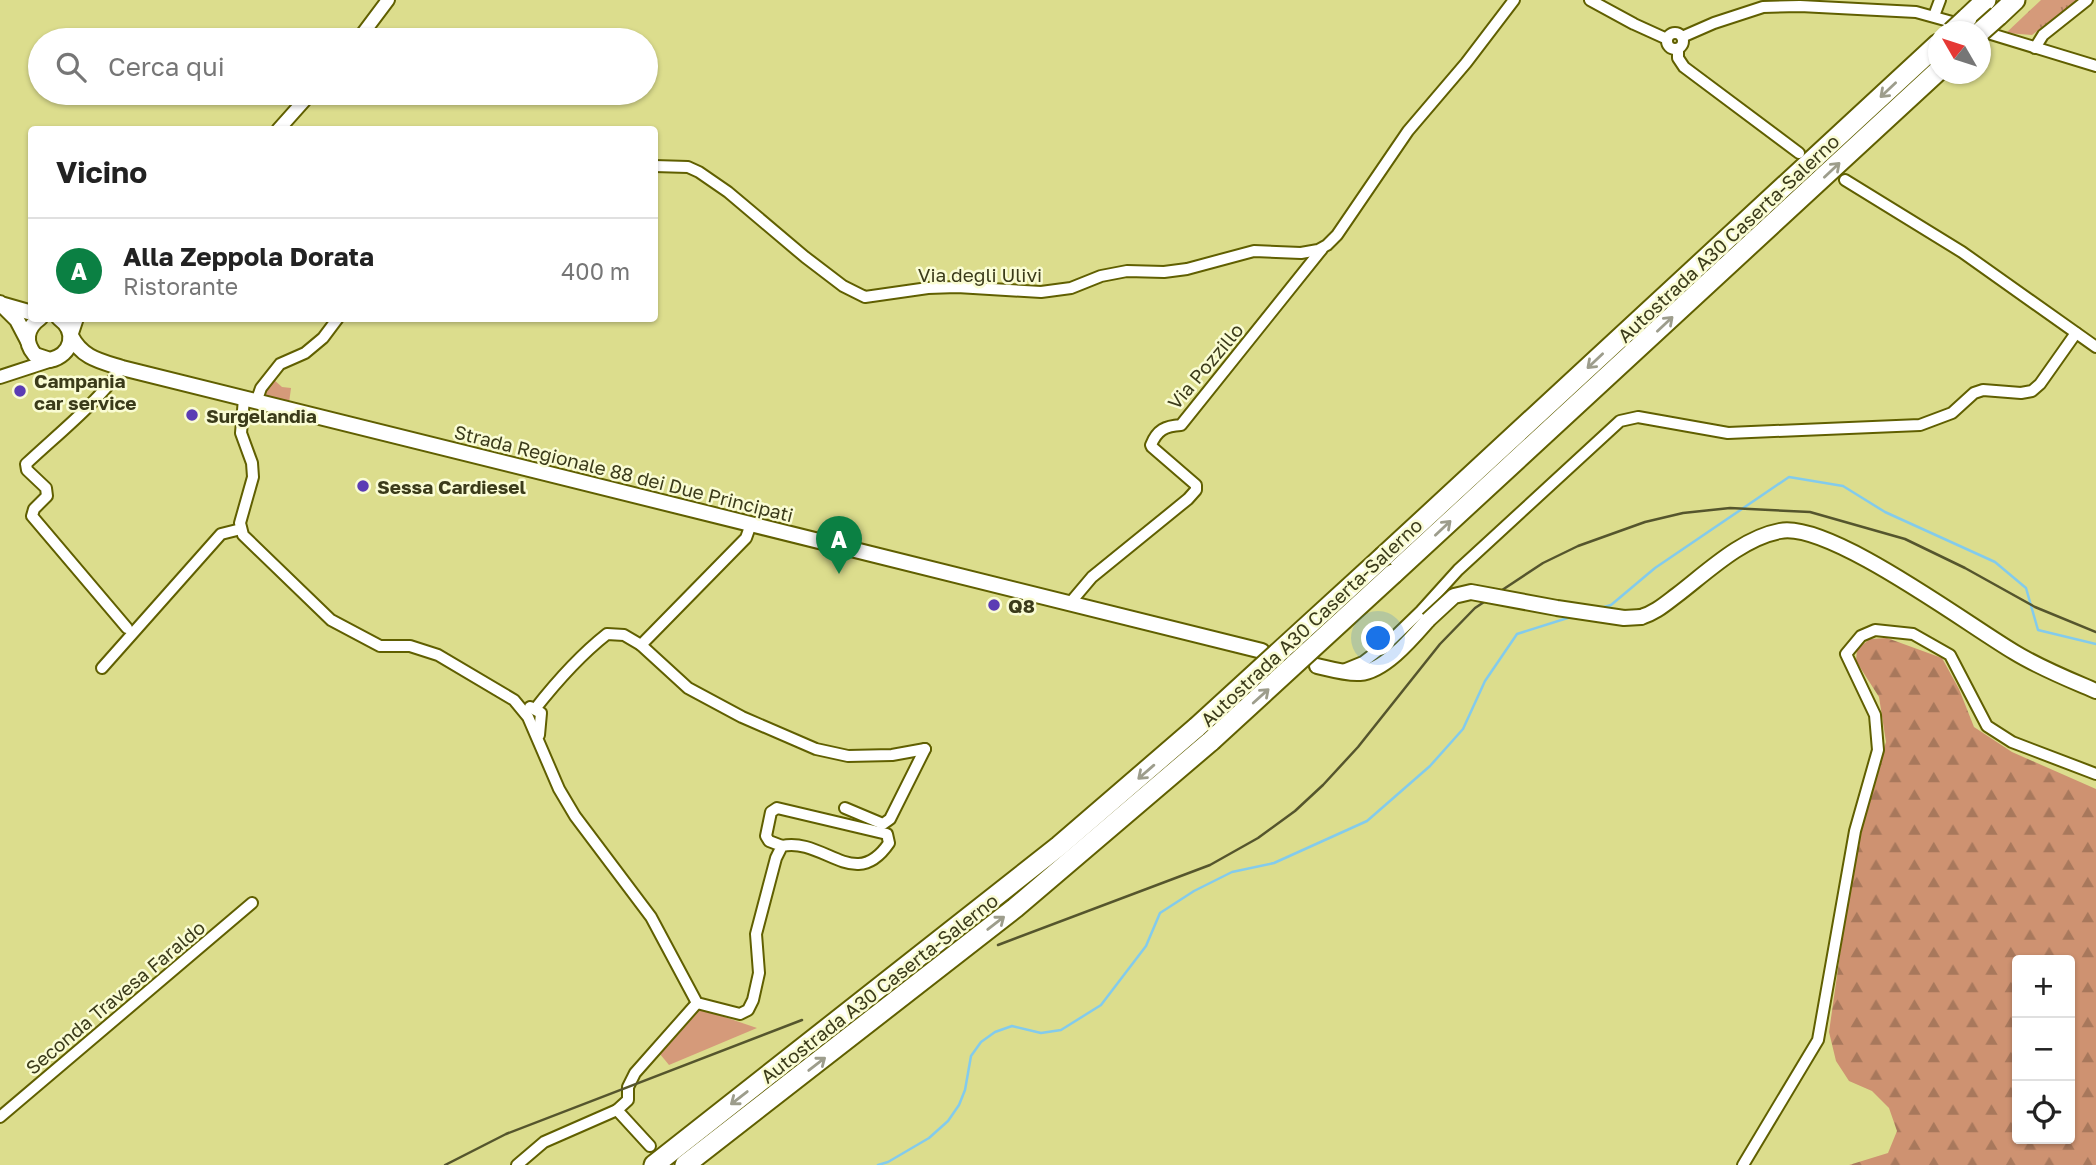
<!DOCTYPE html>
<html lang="it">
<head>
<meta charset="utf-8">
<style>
  body { margin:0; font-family:"Golos Text",sans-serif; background:#f2f2f2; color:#222 }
  .controls { position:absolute; right:21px; bottom:21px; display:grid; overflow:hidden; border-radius:7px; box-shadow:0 2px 5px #0004 }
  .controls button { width:63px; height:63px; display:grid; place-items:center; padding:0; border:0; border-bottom:2px solid #e0e0e0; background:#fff; color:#222; font:35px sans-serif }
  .compass { position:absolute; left:1928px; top:21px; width:63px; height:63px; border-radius:50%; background:#fff; box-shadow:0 2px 5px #0004; rotate:309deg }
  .you { position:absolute; left:1379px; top:639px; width:24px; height:24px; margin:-18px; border:5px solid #fff; border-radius:50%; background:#1a73e8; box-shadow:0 0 0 10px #1a73e833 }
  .badge { display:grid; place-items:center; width:46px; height:46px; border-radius:50%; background:#0b8043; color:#fff; font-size:23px; font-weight:700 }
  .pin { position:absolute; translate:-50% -58px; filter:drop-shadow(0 2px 4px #0008) }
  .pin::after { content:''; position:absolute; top:37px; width:24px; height:21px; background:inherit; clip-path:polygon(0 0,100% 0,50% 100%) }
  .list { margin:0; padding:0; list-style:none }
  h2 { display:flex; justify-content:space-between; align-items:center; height:91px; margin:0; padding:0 28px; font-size:30px }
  h2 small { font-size:23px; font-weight:400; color:#767676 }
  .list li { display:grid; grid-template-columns:46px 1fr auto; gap:21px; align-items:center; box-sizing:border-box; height:105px; padding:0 28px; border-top:2px solid #e0e0e0 }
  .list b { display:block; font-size:26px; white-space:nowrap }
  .list p { margin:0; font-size:23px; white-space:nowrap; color:#767676 }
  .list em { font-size:23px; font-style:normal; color:#767676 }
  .icon { flex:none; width:38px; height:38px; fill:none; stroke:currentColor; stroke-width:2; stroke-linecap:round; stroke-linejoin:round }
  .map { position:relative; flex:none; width:2096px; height:1165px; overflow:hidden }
  .search { position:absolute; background:#fff; box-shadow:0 2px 5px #0004; left:28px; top:28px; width:630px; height:77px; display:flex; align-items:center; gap:18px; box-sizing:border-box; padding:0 24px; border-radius:38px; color:#767676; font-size:26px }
  .panel { position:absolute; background:#fff; box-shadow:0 2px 5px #0004; left:28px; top:126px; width:630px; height:196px; border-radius:7px }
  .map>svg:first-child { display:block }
  .grass { fill:url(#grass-tufts) }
  .forest { fill:url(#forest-firs); fill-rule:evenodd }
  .park { fill:#d59a7a }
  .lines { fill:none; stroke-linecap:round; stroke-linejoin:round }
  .stream { stroke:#83cbec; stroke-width:2.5 }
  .minor-casing { stroke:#605f00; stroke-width:14 }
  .tertiary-casing { stroke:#605f00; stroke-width:16 }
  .secondary-casing { stroke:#605f00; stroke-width:18 }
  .motorway-casing { stroke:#605f00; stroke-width:23 }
  .minor { stroke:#fff; stroke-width:10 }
  .tertiary { stroke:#fff; stroke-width:12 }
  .secondary { stroke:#fff; stroke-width:14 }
  .motorway { stroke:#fff; stroke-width:19 }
  .rail { stroke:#55552d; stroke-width:2.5 }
  .secondary-bridge-casing { stroke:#605f00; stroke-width:18; stroke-linecap:butt }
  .motorway-bridge-casing { stroke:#605f00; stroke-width:23; stroke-linecap:butt }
  .secondary-bridge { stroke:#fff; stroke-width:14 }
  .motorway-bridge { stroke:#fff; stroke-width:19 }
  .oneway { stroke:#9d9d8c }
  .poi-dot { fill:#5b3cb4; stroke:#fafcd4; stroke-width:2.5 }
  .labels { text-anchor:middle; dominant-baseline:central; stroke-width:5; stroke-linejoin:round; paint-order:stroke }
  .street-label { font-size:19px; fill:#3b3b1a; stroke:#fafcd4 }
  .poi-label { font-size:19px; font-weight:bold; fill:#3b3b1a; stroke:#fafcd4; text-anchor:start }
</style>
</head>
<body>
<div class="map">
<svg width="2096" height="1165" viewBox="0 0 2096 1165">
  <defs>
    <pattern id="grass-tufts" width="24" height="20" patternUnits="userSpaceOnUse" patternTransform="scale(1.75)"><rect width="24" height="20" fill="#d59a7a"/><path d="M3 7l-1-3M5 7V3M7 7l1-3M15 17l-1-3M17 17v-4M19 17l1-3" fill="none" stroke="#ae7f63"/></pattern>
    <pattern id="forest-firs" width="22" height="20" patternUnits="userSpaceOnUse" patternTransform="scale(1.75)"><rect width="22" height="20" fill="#ce9271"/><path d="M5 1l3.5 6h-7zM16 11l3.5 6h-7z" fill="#a8785c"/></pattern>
  </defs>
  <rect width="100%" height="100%" fill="#dcdd8d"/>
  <polygon class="grass" points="2041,0 2077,0 2032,35 2006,33"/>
  <path class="forest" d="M1887 638 1942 658 1959 689 1974 727 2012 752 2096 789V1165H1849L1888 1153 1897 1131 1889 1108 1872 1091 1849 1081 1836 1061 1829 1032 1848 898 1869 794 1886 742 1879 697 1856 661 1857 649 1870 639ZM2017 960H2070V1139H2017Z"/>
  <g class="park">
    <polygon points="273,379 282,387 291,388 289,403 264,396"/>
    <polygon points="701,1009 757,1028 669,1065 660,1054"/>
  </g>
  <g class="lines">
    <g class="stream">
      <polyline points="1601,608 1611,605 1655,568 1789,477 1843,486 1885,512 1995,562 2026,588 2038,630 2096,644"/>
      <polyline points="878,1165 888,1162 929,1138 948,1121 959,1105 965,1090 971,1056 981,1042 995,1032 1012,1026 1041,1033 1061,1030 1101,1005 1146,946 1160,913 1194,891 1232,872 1274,863 1367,821 1430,766 1463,729 1485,681 1517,634 1574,616"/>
    </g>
    <defs>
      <g id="minor">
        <polyline points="1590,0 1634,24 1667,39"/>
        <polyline points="1934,16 1940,0"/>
        <polyline points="1978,30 2096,66"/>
        <circle cx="1675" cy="41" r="8"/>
        <polyline points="1682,37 1714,23 1763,7 1800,6 1916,12 1963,25"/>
        <polyline points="2035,48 2043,35 2087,0"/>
        <polyline points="1678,49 1678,58 1684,67 1799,153"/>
        <polyline points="654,166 688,167 699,172 728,192 805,257 843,286 865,297 928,288 957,287 1041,292 1071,288 1101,276 1127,271 1164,272 1187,269 1254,251 1301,253 1318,250 1327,245 1337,235 1408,131 1466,63 1514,0"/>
        <polyline points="1845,180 1962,252 2096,347"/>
        <path d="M122 368C95 405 59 433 26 464L27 470 46 488 47 496 34 509 32 516 127 628"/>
        <path d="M244 399 241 433 252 463 253 477 240 523 243 535 331 620 380 646H410L438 655 514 700 528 717 559 789 575 816 651 917 697 1003 740 1014 748 1010 753 1000 759 973 756 934 776 858 782 846C824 837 855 893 889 843L887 834 777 808 771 812 766 836 769 841 782 846"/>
        <polyline points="256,402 261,388 280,364 305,353 323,338 338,318"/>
        <path d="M1070 603 1092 577 1188 499 1196 490V485L1152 447 1151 445C1157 430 1165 426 1181 425L1322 249"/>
        <polyline points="641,645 688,688 742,717 816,749 848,756 892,755 925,749"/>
        <polyline points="102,668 221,534 241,529"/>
        <polyline points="1341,671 1363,662 1389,642 1421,611 1458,570 1620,421 1638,417 1728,433 1920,425 1952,413 1974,393 1983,390 2021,393 2032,391 2040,384 2076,333"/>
        <polyline points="530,707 541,713 539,735"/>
        <path d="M535 709C557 681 579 656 607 634L624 635 641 645 746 538 751 524"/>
        <polyline points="845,808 883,824 890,819 925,749"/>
        <polyline points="617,1110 628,1100 628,1087 635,1073 697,1003"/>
        <polyline points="0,1117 252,903"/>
        <polyline points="517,1165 544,1142 617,1110 650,1146"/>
        <polyline points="1743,1165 1818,1040 1855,831 1878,750 1875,715 1846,654 1861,636 1875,630 1913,634 1950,655 1987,726 2012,742 2096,774"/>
      </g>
      <g id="tertiary">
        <polyline points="358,40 388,0"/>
        <polyline points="278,130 311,93"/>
        <polyline points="71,336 77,318"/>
        <polyline points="0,377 55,359"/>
      </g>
      <g id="secondary">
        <polyline points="0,303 17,320 28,341"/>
        <polyline points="4,305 32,313"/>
        <path d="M40 318C26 328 24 342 35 355L50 360C72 355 78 332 59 318"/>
        <path d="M71 336C82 358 100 361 122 368L1262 651"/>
        <path d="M1641 617C1655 613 1665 604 1677 595 1707 572 1742 538 1780 531 1829 521 1968 625 2014 652 2040 668 2068 679 2096 691"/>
        <path d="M1317 666C1330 669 1346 674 1360 673 1385 671 1413 637 1428 620"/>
      </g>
      <g id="motorway">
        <polyline points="1998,16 2015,0"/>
        <polyline points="1967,18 1986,0"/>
        <polyline points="1384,556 1938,44"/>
        <polyline points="1393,574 1938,71"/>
        <polyline points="654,1165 1059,846 1197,727"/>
        <polyline points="685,1165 1015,908 1211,741"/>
      </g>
    </defs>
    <use href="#minor" class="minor-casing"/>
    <use href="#tertiary" class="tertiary-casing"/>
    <use href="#secondary" class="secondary-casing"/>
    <use href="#motorway" class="motorway-casing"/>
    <use href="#minor" class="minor"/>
    <use href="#tertiary" class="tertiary"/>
    <use href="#secondary" class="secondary"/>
    <use href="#motorway" class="motorway"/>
    <g class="rail">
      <polyline points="998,945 1210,865 1258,838 1295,811 1323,785 1358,747 1440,644 1475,608 1543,563 1578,546 1645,522 1683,513 1730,508 1810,512 1905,539 1965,568 2035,607 2096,632"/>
      <polyline points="445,1165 506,1134 802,1020"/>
    </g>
    <defs>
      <polyline id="secondary-bridge" points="1428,620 1454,596 1471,592 1557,608 1624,618 1641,617"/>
      <g id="motorway-bridge">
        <polyline points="1952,32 1967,18"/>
        <polyline points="1980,32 1998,16"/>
        <polyline points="1197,727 1384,556"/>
        <polyline points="1211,741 1393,574"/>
      </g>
    </defs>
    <use href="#secondary-bridge" class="secondary-bridge-casing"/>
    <use href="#motorway-bridge" class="motorway-bridge-casing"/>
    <use href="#secondary-bridge" class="secondary-bridge"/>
    <use href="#motorway-bridge" class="motorway-bridge"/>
  </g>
  <defs><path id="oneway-shaft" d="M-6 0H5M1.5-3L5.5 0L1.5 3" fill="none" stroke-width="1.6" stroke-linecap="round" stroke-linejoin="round" transform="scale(1.75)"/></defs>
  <g class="oneway">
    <use href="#oneway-shaft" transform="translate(1888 90) rotate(137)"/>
    <use href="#oneway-shaft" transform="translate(1832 170) rotate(-43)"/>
    <use href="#oneway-shaft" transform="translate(1665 324) rotate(-43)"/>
    <use href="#oneway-shaft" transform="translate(1595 361) rotate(137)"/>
    <use href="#oneway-shaft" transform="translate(1443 528) rotate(-43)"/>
    <use href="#oneway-shaft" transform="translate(1261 696) rotate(-42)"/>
    <use href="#oneway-shaft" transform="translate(1146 772) rotate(139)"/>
    <use href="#oneway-shaft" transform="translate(996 923) rotate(-38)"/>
    <use href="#oneway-shaft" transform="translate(817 1064) rotate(-38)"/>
    <use href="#oneway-shaft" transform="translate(739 1098) rotate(142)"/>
  </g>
  <g class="poi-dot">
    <circle cx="20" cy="391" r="7"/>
    <circle cx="192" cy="415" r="7"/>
    <circle cx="363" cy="486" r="7"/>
    <circle cx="994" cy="605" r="7"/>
  </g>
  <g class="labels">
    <g class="street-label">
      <text transform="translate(1728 238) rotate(-43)">Autostrada A30 Caserta-Salerno</text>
      <text x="980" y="274">Via degli Ulivi</text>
      <text transform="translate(1205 366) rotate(-50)">Via Pozzillo</text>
      <text transform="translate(624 473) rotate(14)">Strada Regionale 88 dei Due Principati</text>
      <text transform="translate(1311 622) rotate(-43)">Autostrada A30 Caserta-Salerno</text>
      <text transform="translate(879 988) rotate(-38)">Autostrada A30 Caserta-Salerno</text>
      <text transform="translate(115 997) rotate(-40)">Seconda Travesa Faraldo</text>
    </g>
    <g class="poi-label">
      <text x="34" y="380">Campania<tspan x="34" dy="22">car service</tspan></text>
      <text x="206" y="415">Surgelandia</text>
      <text x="377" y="486">Sessa Cardiesel</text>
      <text x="1008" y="605">Q8</text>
    </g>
  </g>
</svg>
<div class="controls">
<button>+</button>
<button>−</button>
<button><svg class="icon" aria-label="locate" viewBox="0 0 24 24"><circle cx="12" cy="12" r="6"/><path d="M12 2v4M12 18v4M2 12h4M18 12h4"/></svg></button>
</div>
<svg class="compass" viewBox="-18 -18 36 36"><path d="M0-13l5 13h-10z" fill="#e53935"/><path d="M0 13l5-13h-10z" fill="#767676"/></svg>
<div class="you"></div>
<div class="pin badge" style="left:839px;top:574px">A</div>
<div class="search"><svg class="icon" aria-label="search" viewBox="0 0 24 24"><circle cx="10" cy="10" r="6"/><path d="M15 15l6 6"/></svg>Cerca qui</div>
<section class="panel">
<h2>Vicino<small></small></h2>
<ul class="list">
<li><span class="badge">A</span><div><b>Alla Zeppola Dorata</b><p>Ristorante</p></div><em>400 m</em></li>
</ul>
</section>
</div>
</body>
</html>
